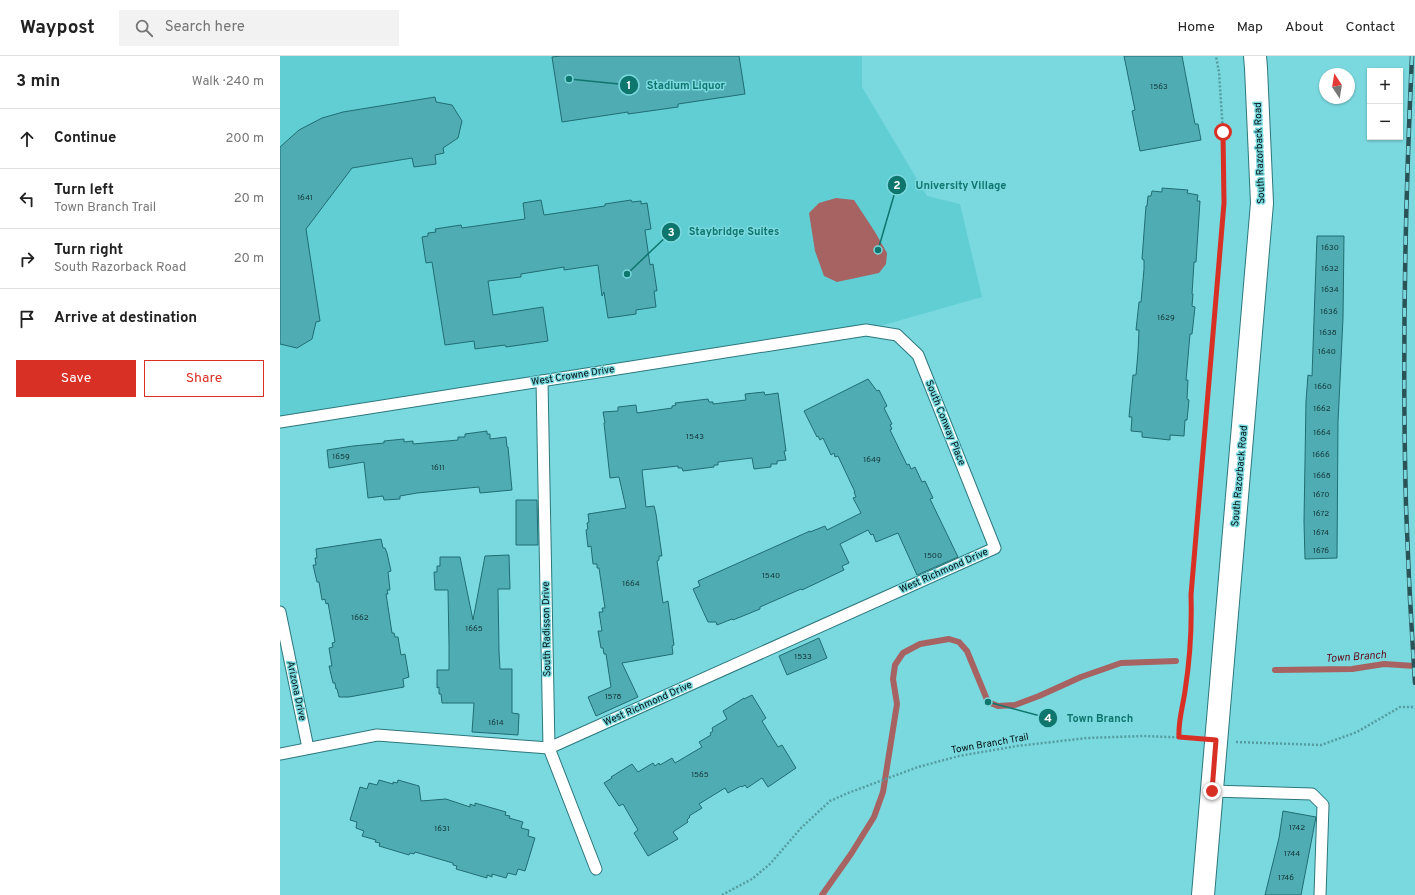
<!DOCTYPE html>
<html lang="en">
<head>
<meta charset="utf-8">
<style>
  body { margin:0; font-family:Overpass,sans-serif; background:#f2f2f2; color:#222 }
  .controls { position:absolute; right:12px; top:12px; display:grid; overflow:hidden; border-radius:0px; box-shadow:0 1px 3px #0004 }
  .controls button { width:36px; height:36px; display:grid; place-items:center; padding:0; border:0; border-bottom:1px solid #e0e0e0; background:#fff; color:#222; font:20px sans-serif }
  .compass { position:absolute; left:1039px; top:12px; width:36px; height:36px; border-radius:50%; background:#fff; box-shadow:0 1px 3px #0004; rotate:348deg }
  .stop { position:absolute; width:12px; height:12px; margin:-9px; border:3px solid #d93025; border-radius:50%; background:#fff }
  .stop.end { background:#d93025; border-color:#fff; box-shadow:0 1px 4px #0008 }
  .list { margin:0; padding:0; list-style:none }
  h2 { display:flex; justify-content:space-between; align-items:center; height:52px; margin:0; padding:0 16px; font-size:17px }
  h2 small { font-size:13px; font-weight:400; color:#767676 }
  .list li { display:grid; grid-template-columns:26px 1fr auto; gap:12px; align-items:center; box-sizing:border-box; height:60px; padding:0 16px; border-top:1px solid #e0e0e0 }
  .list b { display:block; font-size:15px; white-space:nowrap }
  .list p { margin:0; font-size:13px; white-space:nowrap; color:#767676 }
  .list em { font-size:13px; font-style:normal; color:#767676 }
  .actions { display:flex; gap:8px; padding:12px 16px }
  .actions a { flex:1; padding:9px 0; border:1px solid #d93025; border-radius:0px; text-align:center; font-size:14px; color:#d93025 }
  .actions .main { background:#d93025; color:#fff }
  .icon { flex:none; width:22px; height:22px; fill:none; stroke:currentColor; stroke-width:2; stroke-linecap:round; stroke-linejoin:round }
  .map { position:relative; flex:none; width:1135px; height:839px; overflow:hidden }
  header { display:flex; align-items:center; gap:24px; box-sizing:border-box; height:56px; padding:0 20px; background:#fff; border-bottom:1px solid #e0e0e0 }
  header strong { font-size:19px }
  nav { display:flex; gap:22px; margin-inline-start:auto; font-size:14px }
  .search { width:280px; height:36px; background:#f2f2f2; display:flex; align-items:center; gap:10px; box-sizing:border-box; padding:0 14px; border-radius:0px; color:#767676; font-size:15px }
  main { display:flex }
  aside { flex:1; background:#fff }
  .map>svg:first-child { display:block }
  .built { fill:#61ced4 }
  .water { fill:#a66362 }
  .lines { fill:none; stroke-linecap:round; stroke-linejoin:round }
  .stream { stroke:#a66362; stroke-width:6 }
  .building { fill:#4facb2; stroke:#206d72 }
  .service-casing { stroke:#2c777c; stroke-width:13 }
  .secondary-casing { stroke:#2c777c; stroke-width:24 }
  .path { stroke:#559ca0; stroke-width:2.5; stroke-dasharray:2 2; stroke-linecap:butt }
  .service { stroke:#fff; stroke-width:11 }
  .secondary { stroke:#fff; stroke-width:22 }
  .rail-casing { stroke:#295356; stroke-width:4.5 }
  .rail { stroke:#7ad9df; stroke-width:3; stroke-dasharray:9; stroke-linecap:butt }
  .route { stroke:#d93025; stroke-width:5 }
  .labels { text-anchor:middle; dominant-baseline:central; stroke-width:3; stroke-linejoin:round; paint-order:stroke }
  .number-label { font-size:8px; fill:#143638 }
  .street-label { font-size:10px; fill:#000f10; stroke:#7ad9df }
  .water-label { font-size:11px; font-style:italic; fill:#600916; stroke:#7ad9df }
  .leader { fill:none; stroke:#0f766e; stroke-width:1.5 }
  .callout-dot { fill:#0f766e; stroke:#7ad9df; stroke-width:1.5 }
  .mark-label { font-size:12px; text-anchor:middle; font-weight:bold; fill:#fff }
  .callout-label { font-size:11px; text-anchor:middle; font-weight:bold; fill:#0f766e; stroke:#7ad9df; stroke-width:3; stroke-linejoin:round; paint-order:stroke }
</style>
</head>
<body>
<header>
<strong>Waypost</strong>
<div class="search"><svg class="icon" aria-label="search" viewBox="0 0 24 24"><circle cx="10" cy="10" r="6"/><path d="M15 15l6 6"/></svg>Search here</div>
<nav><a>Home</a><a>Map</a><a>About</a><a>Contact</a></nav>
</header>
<main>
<aside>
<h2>3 min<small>Walk · 240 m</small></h2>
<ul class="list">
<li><svg class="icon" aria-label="ahead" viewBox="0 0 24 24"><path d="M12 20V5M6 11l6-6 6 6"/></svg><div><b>Continue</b></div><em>200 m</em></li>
<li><svg class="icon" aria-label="left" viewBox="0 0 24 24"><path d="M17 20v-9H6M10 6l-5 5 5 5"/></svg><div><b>Turn left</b><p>Town Branch Trail</p></div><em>20 m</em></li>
<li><svg class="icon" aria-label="right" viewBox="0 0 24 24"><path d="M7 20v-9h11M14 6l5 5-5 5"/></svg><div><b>Turn right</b><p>South Razorback Road</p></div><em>20 m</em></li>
<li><svg class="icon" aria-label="arrive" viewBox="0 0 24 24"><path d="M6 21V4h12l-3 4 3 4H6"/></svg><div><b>Arrive at destination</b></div></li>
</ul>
<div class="actions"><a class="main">Save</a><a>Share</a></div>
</aside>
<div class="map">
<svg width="1135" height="839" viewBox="0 0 1135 839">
  <rect width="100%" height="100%" fill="#7ad9df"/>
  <polygon class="built" points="0,0 582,0 582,31 647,140 680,148 702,241 586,274 0,366"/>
  <polygon class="water" points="556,142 574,144 595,176 607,197 606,208 599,217 557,226 544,220 535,195 529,157 539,147"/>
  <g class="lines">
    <g class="stream">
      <polyline points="995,614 1072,613 1104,608 1135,610"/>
      <polyline points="542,839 571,798 594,761 603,736 617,648 613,623 615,609 623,597 640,588 669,583 679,586 687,595 708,646 718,650 735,649 759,640 801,621 841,607 896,605"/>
    </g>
  </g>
  <g class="building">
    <polygon points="281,0 459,0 465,38 398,48 398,51 348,58 348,56 282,66 272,1"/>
    <polygon points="844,0 902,0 915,68 918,68 921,84 860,95 852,55 855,54"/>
    <polygon points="155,41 156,46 172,49 182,65 178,82 163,92 164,97 155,99 156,108 134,111 132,102 72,112 26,173 40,265 36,266 32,283 17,292 0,288 0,91 19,74 42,62 63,56"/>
    <polygon points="882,132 908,134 907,137 918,139 917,145 920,145 916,206 914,206 912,238 913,238 912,250 915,251 912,278 910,278 906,324 908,324 907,343 909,344 907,364 905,364 904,380 890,379 890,384 862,381 862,376 851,375 852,361 849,361 853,319 856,319 858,296 859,274 856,274 859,246 861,246 864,213 864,204 862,203 866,150 867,150 868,140 871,140 872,135 882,136"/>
    <polygon points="261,144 264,159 325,150 325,148 351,144 352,146 361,145 361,148 367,147 371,173 365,174 370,209 373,208 377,235 374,235 376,251 356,254 356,258 328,262 324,236 322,240 318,209 284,214 284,211 241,218 241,221 208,225 213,259 263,251 268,285 226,291 225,289 195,293 194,285 165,289 152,206 146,207 142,181 148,180 148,177 156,176 155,173 181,169 182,172 245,163 243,147"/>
    <polygon points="1037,180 1064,180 1063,262 1058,366 1057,502 1025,503 1024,466 1026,345 1028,319 1032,320"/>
    <polygon points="588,323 597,335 599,334 607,350 604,352 612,368 610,369 612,373 610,374 627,409 629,408 631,413 635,411 642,426 645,425 653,442 650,443 678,501 637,519 618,477 596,486 593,478 591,479 588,474 560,488 569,507 562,510 564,514 522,534 521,533 480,551 480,553 453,564 452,563 437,569 436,566 428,566 413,533 420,530 418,525 530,475 530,476 545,470 547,474 581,457 573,442 576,441 574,436 575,436 558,400 555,401 554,397 551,399 543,382 540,384 538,380 537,381 524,355"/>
    <polygon points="484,336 485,339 498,337 506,395 504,395 506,404 497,405 497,408 491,408 491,411 474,413 472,402 438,406 438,409 434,409 434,411 403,415 402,412 398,412 398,410 362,414 366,451 374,450 376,458 382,500 379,500 379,504 377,505 383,547 388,545 394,589 392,590 393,598 342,607 358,641 316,660 308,641 331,631 326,598 324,598 323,592 321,592 318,575 322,575 319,556 323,556 322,552 325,552 319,512 317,512 317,508 313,508 311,490 308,491 306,474 308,473 307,467 309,466 308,458 346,452 339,421 330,422 324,367 325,367 323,356 338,355 338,351 356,349 357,357 392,352 392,350 396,349 395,347 428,343 429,346 433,346 433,348 466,344 465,338"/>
    <polygon points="207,375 207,378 210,378 210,383 226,381 227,391 228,391 232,434 200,437 199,431 137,437 120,440 120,443 104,444 103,440 88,442 84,406 49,412 47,394 73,390 104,387 104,385 124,383 124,386 133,385 133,388 178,384 178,381 185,381 185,378"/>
    <polygon points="236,444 257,444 258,489 236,489"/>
    <polygon points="101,483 103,492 105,492 107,497 111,515 108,516 110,534 107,534 108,538 106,538 112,577 114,577 115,581 118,581 121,599 125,598 129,621 123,623 124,631 69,641 59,641 57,633 56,633 55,627 53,627 49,610 52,610 49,592 53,591 52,587 55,586 48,547 46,548 45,543 42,544 39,526 37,526 33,509 36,509 35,502 37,502 36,493"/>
    <polygon points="229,499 230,533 218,533 219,595 220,613 232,613 232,657 239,658 238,679 192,676 194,647 162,647 161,638 159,638 159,631 157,632 157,614 169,614 169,589 168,534 155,534 154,516 157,516 157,510 160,510 160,501 180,501 193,564 205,500"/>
    <polygon points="539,582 547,602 507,619 499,600"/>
    <polygon points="472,639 486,662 482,665 498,691 502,689 516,712 488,731 482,722 467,732 465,729 462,731 461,730 448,737 445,732 419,748 422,752 409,760 410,761 407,764 408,766 393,776 398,783 368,800 354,777 358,774 343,748 339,750 324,727 332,722 331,721 352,708 358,716 373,707 375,710 379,707 380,709 392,702 395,707 422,691 419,686 431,679 430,677 433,675 432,672 447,663 443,655 464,642 464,643"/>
    <polygon points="99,724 113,728 113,726 117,727 118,724 139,730 141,745 166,743 190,751 190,748 195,750 195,747 226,756 225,759 230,760 229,762 243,766 241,772 249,774 248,780 255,782 245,815 238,813 236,819 228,817 226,822 212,818 212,821 207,819 207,822 176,813 177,810 173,809 173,807 135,796 134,798 130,797 129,799 99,790 100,787 95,786 96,784 82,780 84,775 76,772 77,766 70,764 80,731 87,733 89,727 97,729"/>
    <polygon points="1003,755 1036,761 1021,839 985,839 999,782"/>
  </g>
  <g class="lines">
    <defs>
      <g id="service">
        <polyline points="262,325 269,692 316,813"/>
        <polyline points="0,366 586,274 617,279 638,299 715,492 269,692 97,679 0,698"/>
        <polyline points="0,556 28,692"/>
        <polyline points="931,735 1032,738 1043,749 1040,839"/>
      </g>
      <polyline id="secondary" points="923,839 982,147 976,12 975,0"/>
    </defs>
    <use href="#service" class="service-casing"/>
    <use href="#secondary" class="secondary-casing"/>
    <g class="path">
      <path d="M899 681C898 665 903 650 905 635 910 603 912 571 911 539L944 147 943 76 939 16 936 0"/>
      <polyline points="956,686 1041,689 1077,676 1120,651 1135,651"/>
      <polyline points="442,839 472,823 490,808 521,772 550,745 568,737 638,711 679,700 737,690 807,682 863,680 915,682"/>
    </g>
    <use href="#service" class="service"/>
    <use href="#secondary" class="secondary"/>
    <defs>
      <path id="rail" d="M1132 0C1125 150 1122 300 1126 450 1128 509 1131 568 1135 627"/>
    </defs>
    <use href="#rail" class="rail-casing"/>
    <use href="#rail" class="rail"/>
  </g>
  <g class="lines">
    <path class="route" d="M932 735 936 684 899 681C898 665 903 650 905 635 910 603 912 571 911 539L944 147 943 76"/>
  </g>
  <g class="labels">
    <g class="number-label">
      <text x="879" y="31">1563</text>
      <text x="25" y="142">1641</text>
      <text x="1050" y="192">1630</text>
      <text x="1050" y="213">1632</text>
      <text x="1050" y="234">1634</text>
      <text x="1049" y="256">1636</text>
      <text x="886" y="262">1629</text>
      <text x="1048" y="277">1638</text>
      <text x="1047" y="296">1640</text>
      <text x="1043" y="331">1660</text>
      <text x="1042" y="353">1662</text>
      <text x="1042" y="377">1664</text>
      <text x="415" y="381">1543</text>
      <text x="1041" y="399">1666</text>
      <text x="61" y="401">1659</text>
      <text x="592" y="404">1649</text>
      <text x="158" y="412">1611</text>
      <text x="1042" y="420">1668</text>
      <text x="1041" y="439">1670</text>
      <text x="1041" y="458">1672</text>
      <text x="1041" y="477">1674</text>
      <text x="1041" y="495">1676</text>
      <text x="653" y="500">1500</text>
      <text x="491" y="520">1540</text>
      <text x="351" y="528">1664</text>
      <text x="80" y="562">1662</text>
      <text x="194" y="573">1665</text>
      <text x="523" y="601">1533</text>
      <text x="333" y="641">1578</text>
      <text x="216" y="667">1614</text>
      <text x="420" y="719">1565</text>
      <text x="1017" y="772">1742</text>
      <text x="162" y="773">1631</text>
      <text x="1012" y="798">1744</text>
      <text x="1006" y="822">1746</text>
    </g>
    <g class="street-label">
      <text transform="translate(980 97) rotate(-92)">South Razorback Road</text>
      <text transform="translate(293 320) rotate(-9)">West Crowne Drive</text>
      <text transform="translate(665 367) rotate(68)">South Conway Place</text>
      <text transform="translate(960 420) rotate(-85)">South Razorback Road</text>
      <text transform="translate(664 515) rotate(-24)">West Richmond Drive</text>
      <text transform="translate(267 573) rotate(-91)">South Radisson Drive</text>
      <text transform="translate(16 635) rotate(78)">Arizona Drive</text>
      <text transform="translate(368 648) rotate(-24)">West Richmond Drive</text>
      <text transform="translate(710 688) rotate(-10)">Town Branch Trail</text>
    </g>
    <g class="water-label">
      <text transform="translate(1076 601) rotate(-4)">Town Branch</text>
    </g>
  </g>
  <path class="leader" d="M289 23L349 29M598 194L617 129M347 218L391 176M708 646L768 662"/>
  <g class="callout-dot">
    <circle cx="289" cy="23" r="4"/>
    <circle cx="598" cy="194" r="4"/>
    <circle cx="347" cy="218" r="4"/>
    <circle cx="708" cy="646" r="4"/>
    <circle cx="349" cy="29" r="10"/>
    <circle cx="617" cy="129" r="10"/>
    <circle cx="391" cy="176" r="10"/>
    <circle cx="768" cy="662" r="10"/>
  </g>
  <g class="mark-label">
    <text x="349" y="33">1</text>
    <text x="617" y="133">2</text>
    <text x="391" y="180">3</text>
    <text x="768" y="666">4</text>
  </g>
  <g class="callout-label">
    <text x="406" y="33">Stadium Liquor</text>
    <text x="681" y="133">University Village</text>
    <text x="454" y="179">Staybridge Suites</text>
    <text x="820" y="666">Town Branch</text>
  </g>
</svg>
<div class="controls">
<button>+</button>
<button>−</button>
</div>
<svg class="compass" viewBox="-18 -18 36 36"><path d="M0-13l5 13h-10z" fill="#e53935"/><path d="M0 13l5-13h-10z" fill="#767676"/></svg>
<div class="stop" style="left:943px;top:76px"></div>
<div class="stop end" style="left:932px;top:735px"></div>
</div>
</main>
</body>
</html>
